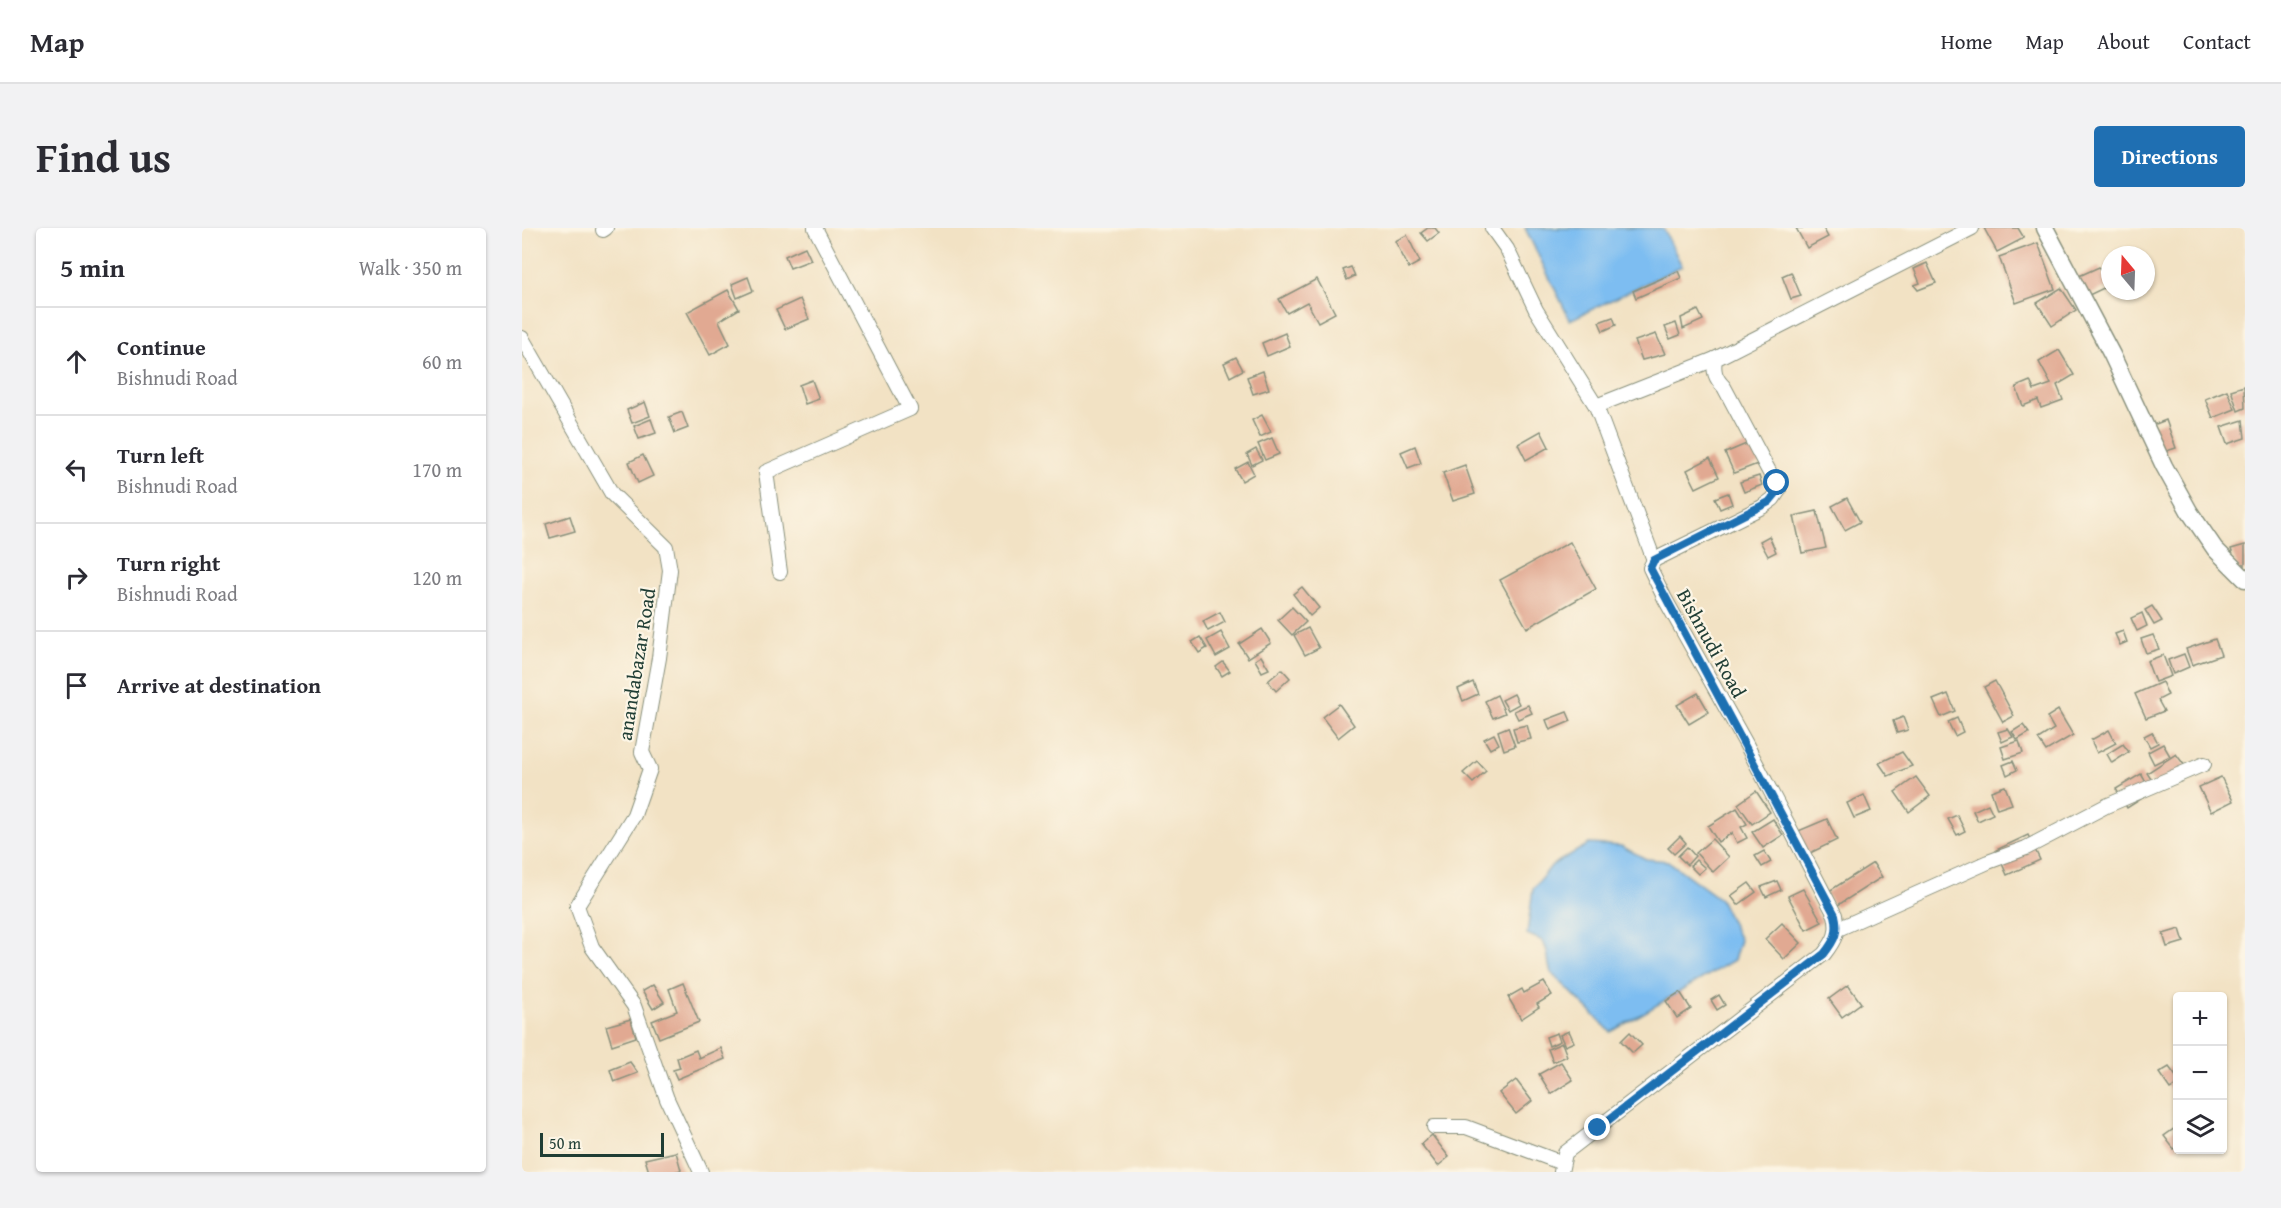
<!DOCTYPE html>
<html lang="en">
<head>
<meta charset="utf-8">
<style>
  body { margin:0; font-family:"Gentium Book Plus",serif; background:#f2f2f3; color:#2b2b33 }
  .controls { position:absolute; right:18px; bottom:18px; display:grid; overflow:hidden; border-radius:6px; box-shadow:0 2px 4px #0004 }
  .controls button { width:54px; height:54px; display:grid; place-items:center; padding:0; border:0; border-bottom:2px solid #e1e1e2; background:#fff; color:#2b2b33; font:30px sans-serif }
  .compass { position:absolute; left:1579px; top:18px; width:54px; height:54px; border-radius:50%; background:#fff; box-shadow:0 2px 4px #0004; rotate:341deg }
  .scale { position:absolute; left:18px; bottom:15px; width:124px; box-sizing:border-box; padding-left:6px; border:3px solid #1f3d34; border-top:0; font-size:16px; line-height:21px; white-space:nowrap; color:#1f3d34; -webkit-text-stroke:4px #fcf5e5; paint-order:stroke }
  .stop { position:absolute; width:18px; height:18px; margin:-14px; border:4px solid #1f6fb2; border-radius:50%; background:#fff }
  .stop.end { background:#1f6fb2; border-color:#fff; box-shadow:0 2px 6px #0008 }
  .list { margin:0; padding:0; list-style:none }
  h2 { display:flex; justify-content:space-between; align-items:center; height:78px; margin:0; padding:0 24px; font-size:26px }
  h2 small { font-size:20px; font-weight:400; color:#7c7c81 }
  .list li { display:grid; grid-template-columns:39px 1fr auto; gap:18px; align-items:center; box-sizing:border-box; height:108px; padding:0 24px; border-top:2px solid #e1e1e2 }
  .list b { display:block; font-size:22px; white-space:nowrap }
  .list p { margin:0; font-size:20px; white-space:nowrap; color:#7c7c81 }
  .list em { font-size:20px; font-style:normal; color:#7c7c81 }
  .icon { flex:none; width:33px; height:33px; fill:none; stroke:currentColor; stroke-width:2; stroke-linecap:round; stroke-linejoin:round }
  .map { position:relative; flex:none; width:1723px; height:944px; overflow:hidden; border-radius:6px }
  header { display:flex; align-items:center; gap:36px; box-sizing:border-box; height:84px; padding:0 30px; background:#fff; border-bottom:2px solid #e1e1e2 }
  header strong { font-size:28px }
  nav { display:flex; gap:33px; margin-inline-start:auto; font-size:21px }
  .intro { display:flex; align-items:center; justify-content:space-between; box-sizing:border-box; height:144px; padding:0 36px }
  h1 { margin:0; font-size:42px }
  .button { padding:15px 27px; border-radius:6px; background:#1f6fb2; color:#fff; font-size:21px; font-weight:700 }
  main { display:flex; gap:36px; padding:0 36px }
  aside { flex:1; background:#fff; border-radius:6px; box-shadow:0 2px 4px #0004 }
  .map>svg:first-child { display:block }
  .water { fill:#7dbdf1; stroke:#4e7d92; stroke-width:1.5 }
  .building { fill:#e1a992 }
  .lines { fill:none; stroke-linecap:round; stroke-linejoin:round }
  .minor-casing { stroke:#88907c; stroke-width:16 }
  .tertiary-casing { stroke:#88907c; stroke-width:19 }
  .minor { stroke:#fff; stroke-width:14 }
  .tertiary { stroke:#fff; stroke-width:16 }
  .route { stroke:#1f6fb2; stroke-width:8 }
  .labels { text-anchor:middle; dominant-baseline:central; stroke-width:4.5; stroke-linejoin:round; paint-order:stroke }
  .street-label { font-size:20px; fill:#1f3d34; stroke:#fcf5e5 }
</style>
</head>
<body>
<header>
<strong>Map</strong>
<nav><a>Home</a><a>Map</a><a>About</a><a>Contact</a></nav>
</header>
<div class="intro"><h1>Find us</h1><a class="button">Directions</a></div>
<main>
<aside>
<h2>5 min<small>Walk · 350 m</small></h2>
<ul class="list">
<li><svg class="icon" aria-label="ahead" viewBox="0 0 24 24"><path d="M12 20V5M6 11l6-6 6 6"/></svg><div><b>Continue</b><p>Bishnudi Road</p></div><em>60 m</em></li>
<li><svg class="icon" aria-label="left" viewBox="0 0 24 24"><path d="M17 20v-9H6M10 6l-5 5 5 5"/></svg><div><b>Turn left</b><p>Bishnudi Road</p></div><em>170 m</em></li>
<li><svg class="icon" aria-label="right" viewBox="0 0 24 24"><path d="M7 20v-9h11M14 6l5 5-5 5"/></svg><div><b>Turn right</b><p>Bishnudi Road</p></div><em>120 m</em></li>
<li><svg class="icon" aria-label="arrive" viewBox="0 0 24 24"><path d="M6 21V4h12l-3 4 3 4H6"/></svg><div><b>Arrive at destination</b></div></li>
</ul>
</aside>
<div class="map">
<svg width="1723" height="944" viewBox="0 0 1723 944">
  <rect width="100%" height="100%" fill="#fcf5e5"/>
  <filter id="ink" filterUnits="userSpaceOnUse"><feTurbulence type="fractalNoise" baseFrequency=".0167" numOctaves="2"/><feDisplacementMap in="SourceGraphic" scale="12" xChannelSelector="R" yChannelSelector="G"/><feConvolveMatrix kernelMatrix="1 2 1 2 8 2 1 2 1" color-interpolation-filters="sRGB"/></filter>
  <filter id="wash" filterUnits="userSpaceOnUse"><feTurbulence type="fractalNoise" baseFrequency=".008" numOctaves="4" result="noise"/><feDisplacementMap in="SourceGraphic" scale="24" xChannelSelector="R" yChannelSelector="G"/><feGaussianBlur stdDeviation="1.35" result="paint"/><feColorMatrix in="noise" values="0 0 0 0 0 0 0 0 0 0 0 0 0 0 0 0 0 1.4 0 .05"/><feComposite in="paint" operator="in"/></filter>
  <g filter="url(#wash)">
    <rect width="100%" height="100%" fill="#f2e2c4"/>
    <g class="water">
      <polygon points="1003,0 1141,0 1160,38 1048,92"/>
      <path d="M1067 616 1099 618 1124 631 1146 633 1198 671 1218 712 1212 732 1089 804 1029 744C1024 732 1029 724 1019 712L1005 706 1011 661 1030 637Z"/>
    </g>
    <g id="blocks">
      <g class="building">
        <polygon points="906,0 913,0 917,5 906,13 899,5"/>
        <polygon points="1274,0 1301,0 1306,9 1285,20"/>
        <polygon points="1462,0 1496,0 1502,10 1475,24"/>
        <polygon points="885,7 898,34 887,40 873,13"/>
        <polygon points="1516,15 1533,61 1494,75 1477,29"/>
        <polygon points="283,19 289,32 268,40 263,28"/>
        <polygon points="1405,35 1414,55 1396,62 1392,57 1398,55 1392,41"/>
        <polygon points="829,39 833,48 825,52 821,42"/>
        <polygon points="1577,39 1586,58 1563,69 1555,49"/>
        <polygon points="1156,43 1159,50 1114,70 1111,63"/>
        <polygon points="1269,44 1279,68 1269,71 1260,48"/>
        <polygon points="226,49 231,63 215,70 210,56"/>
        <polygon points="795,51 813,85 796,94 785,74 765,85 757,71"/>
        <polygon points="1539,60 1554,82 1530,98 1515,75"/>
        <polygon points="206,62 217,81 197,93 208,116 188,127 165,84"/>
        <polygon points="278,71 287,91 263,101 254,82"/>
        <polygon points="1176,82 1181,92 1161,101 1159,90"/>
        <polygon points="1091,89 1094,97 1081,103 1077,94"/>
        <polygon points="1154,95 1158,107 1148,111 1143,99"/>
        <polygon points="763,105 768,118 745,128 740,115"/>
        <polygon points="1134,106 1143,126 1120,132 1113,113"/>
        <polygon points="1537,122 1552,147 1535,157 1541,172 1519,180 1516,172 1501,178 1494,159 1508,153 1512,162 1529,156 1517,134"/>
        <polygon points="714,129 721,142 708,149 702,135"/>
        <polygon points="741,143 747,161 731,166 725,149"/>
        <polygon points="290,152 297,171 283,176 277,157"/>
        <polygon points="1722,158 1723,180 1716,183 1709,162"/>
        <polygon points="1705,162 1713,181 1691,190 1683,171"/>
        <polygon points="123,174 128,188 110,195 105,182"/>
        <polygon points="160,184 166,200 153,205 147,189"/>
        <polygon points="740,187 749,204 738,209 730,192"/>
        <polygon points="129,191 134,205 117,211 112,198"/>
        <polygon points="1644,192 1654,220 1635,226 1626,199"/>
        <polygon points="1721,192 1723,210 1705,216 1699,199"/>
        <polygon points="1019,203 1027,219 1004,232 996,216"/>
        <polygon points="750,210 757,226 743,232 736,216"/>
        <polygon points="1229,214 1238,235 1212,245 1203,225"/>
        <polygon points="893,218 899,235 886,240 879,224"/>
        <polygon points="734,221 740,232 730,237 725,226"/>
        <polygon points="121,227 131,248 116,255 107,234"/>
        <polygon points="1188,230 1197,249 1174,260 1165,242"/>
        <polygon points="726,234 732,246 720,253 713,241"/>
        <polygon points="943,237 953,266 931,273 921,245"/>
        <polygon points="1237,248 1240,257 1222,264 1218,254"/>
        <polygon points="1206,265 1210,276 1198,281 1193,270"/>
        <polygon points="1325,270 1338,294 1323,302 1310,278"/>
        <polygon points="1295,283 1304,320 1280,325 1272,288"/>
        <polygon points="48,288 53,303 28,310 24,296"/>
        <polygon points="1247,308 1254,324 1246,328 1238,313"/>
        <polygon points="1048,314 1074,361 1005,400 978,352"/>
        <polygon points="1723,317 1723,342 1717,344 1709,321"/>
        <polygon points="780,359 797,380 788,388 771,366"/>
        <polygon points="1630,378 1640,393 1632,397 1623,382"/>
        <polygon points="770,379 784,394 770,407 756,392"/>
        <polygon points="698,384 703,394 686,403 681,393"/>
        <polygon points="1620,385 1625,398 1615,403 1609,390"/>
        <polygon points="786,400 797,420 783,427 772,407"/>
        <polygon points="740,401 749,415 726,430 717,416"/>
        <polygon points="1601,403 1605,414 1598,417 1593,406"/>
        <polygon points="699,404 708,421 694,429 685,412"/>
        <polygon points="1631,407 1637,421 1624,425 1619,411"/>
        <polygon points="678,409 685,420 677,425 670,414"/>
        <polygon points="1693,411 1699,427 1670,437 1664,421"/>
        <polygon points="1662,426 1667,439 1651,446 1646,432"/>
        <polygon points="1641,427 1649,448 1633,454 1625,433"/>
        <polygon points="739,428 747,441 740,444 733,432"/>
        <polygon points="701,434 708,443 700,448 694,439"/>
        <polygon points="760,441 768,450 754,463 746,453"/>
        <polygon points="1473,453 1492,488 1481,494 1462,459"/>
        <polygon points="951,454 956,466 941,473 936,461"/>
        <polygon points="1640,454 1646,467 1636,472 1642,483 1624,490 1613,466"/>
        <polygon points="1176,465 1187,484 1167,496 1155,477"/>
        <polygon points="992,466 997,476 986,482 980,472"/>
        <polygon points="1426,466 1433,483 1419,489 1411,472"/>
        <polygon points="975,467 983,485 971,490 963,473"/>
        <polygon points="817,476 832,497 816,510 800,489"/>
        <polygon points="1006,477 1010,485 996,491 992,483"/>
        <polygon points="1536,482 1551,507 1524,523 1516,511 1532,501 1525,489"/>
        <polygon points="1045,484 1049,493 1028,502 1024,492"/>
        <polygon points="1381,489 1386,502 1375,505 1371,493"/>
        <polygon points="1435,490 1441,504 1433,508 1426,494"/>
        <polygon points="1005,497 1009,511 995,514 991,500"/>
        <polygon points="1501,497 1507,505 1495,512 1490,504"/>
        <polygon points="986,499 993,518 982,522 976,503"/>
        <polygon points="1486,501 1491,509 1480,514 1476,504"/>
        <polygon points="1587,502 1594,515 1575,525 1569,512"/>
        <polygon points="1630,504 1636,515 1628,519 1622,508"/>
        <polygon points="972,506 977,516 968,521 962,511"/>
        <polygon points="1497,513 1501,525 1483,531 1479,519"/>
        <polygon points="1601,516 1607,524 1590,535 1585,526"/>
        <polygon points="1641,516 1648,528 1632,536 1626,524"/>
        <polygon points="1380,524 1390,538 1366,548 1357,535"/>
        <polygon points="1654,526 1666,542 1636,562 1625,545"/>
        <polygon points="955,533 964,543 951,555 941,545"/>
        <polygon points="1491,533 1495,542 1485,547 1481,537"/>
        <polygon points="1619,546 1630,564 1605,580 1594,561"/>
        <polygon points="1394,549 1408,568 1387,584 1373,564"/>
        <polygon points="1699,549 1711,573 1689,584 1677,559"/>
        <polygon points="1483,558 1490,576 1475,581 1469,563"/>
        <polygon points="1234,563 1248,584 1230,596 1216,576"/>
        <polygon points="1342,567 1349,583 1332,590 1325,575"/>
        <polygon points="1466,576 1471,586 1456,593 1451,583"/>
        <polygon points="1215,580 1225,596 1219,599 1225,610 1215,615 1210,605 1196,614 1186,598"/>
        <polygon points="1435,587 1443,603 1435,607 1426,591"/>
        <polygon points="1251,591 1261,607 1241,620 1230,604"/>
        <polygon points="1305,591 1315,612 1286,626 1274,604"/>
        <polygon points="1506,607 1518,632 1485,647 1474,622"/>
        <polygon points="1158,608 1164,615 1152,626 1146,620"/>
        <polygon points="1190,611 1207,629 1191,644 1174,625"/>
        <polygon points="1165,619 1173,628 1165,637 1156,628"/>
        <polygon points="1242,623 1249,634 1240,639 1233,628"/>
        <polygon points="1174,632 1183,640 1176,646 1168,638"/>
        <polygon points="1351,635 1360,649 1313,679 1304,665"/>
        <polygon points="1255,653 1259,662 1244,669 1239,659"/>
        <polygon points="1227,655 1234,664 1216,677 1209,668"/>
        <polygon points="1281,661 1300,694 1284,702 1266,668"/>
        <polygon points="1260,695 1279,715 1262,731 1243,711"/>
        <polygon points="1658,701 1662,714 1645,719 1641,706"/>
        <polygon points="1022,754 1030,767 1015,776 1017,779 999,791 986,769 1000,761 1002,765"/>
        <polygon points="161,755 177,794 137,810 130,793 155,783 147,761"/>
        <polygon points="131,757 142,774 131,781 120,763"/>
        <polygon points="1326,757 1339,775 1320,789 1307,771"/>
        <polygon points="1158,764 1169,781 1155,790 1144,773"/>
        <polygon points="1197,767 1203,777 1195,782 1189,772"/>
        <polygon points="109,791 114,809 90,817 84,798"/>
        <polygon points="1047,803 1052,814 1043,818 1038,807"/>
        <polygon points="1108,804 1120,817 1111,825 1099,813"/>
        <polygon points="1035,805 1038,813 1027,818 1024,809"/>
        <polygon points="1040,815 1045,828 1031,834 1026,821"/>
        <polygon points="199,820 203,831 155,851 151,842 158,840 155,830 174,822 177,830"/>
        <polygon points="108,834 116,845 92,854 88,842"/>
        <polygon points="1039,834 1051,852 1029,866 1017,846"/>
        <polygon points="1647,839 1656,851 1656,856 1648,861 1637,845"/>
        <polygon points="994,852 1010,873 994,886 977,865"/>
        <polygon points="1656,898 1656,919 1652,921 1642,908"/>
        <polygon points="910,907 927,929 916,938 899,916"/>
        <polygon points="154,924 159,942 152,944 127,944 123,931"/>
      </g>
    </g>
  </g>
  <g filter="url(#ink)">
    <use href="#blocks" fill-opacity="0" stroke="#88907c" stroke-width="1.5"/>
    <g class="lines">
      <defs>
        <g id="minor">
          <polyline points="970,0 985,21 1014,82 1074,178 1132,332"/>
          <polyline points="81,2 84,0"/>
          <polyline points="0,110 90,266 144,319 148,342 137,430 120,524 128,541 112,587 55,678 70,719 112,778 145,871 179,944"/>
          <polyline points="1074,178 1193,131"/>
          <polyline points="258,344 244,244 388,181 293,0"/>
          <polyline points="1316,701 1466,634 1504,620 1584,578 1682,536"/>
          <polyline points="912,899 944,899 1040,935"/>
          <path d="M1039 944 1043 925 1302 726C1313 712 1317 704 1313 687L1224 516 1143 371 1128 340 1132 332 1240 279 1251 271 1257 262 1202 159C1193 150 1191 143 1193 131L1450 0"/>
        </g>
        <polyline id="tertiary" points="1523,0 1590,127 1642,238 1667,283 1693,321 1723,351"/>
      </defs>
      <use href="#minor" class="minor-casing"/>
      <use href="#tertiary" class="tertiary-casing"/>
      <use href="#minor" class="minor"/>
      <use href="#tertiary" class="tertiary"/>
    </g>
  </g>
  <g class="lines" filter="url(#ink)">
    <path class="route" d="M1076 900 1302 726C1313 712 1317 704 1313 687L1128 340 1132 332 1247 274 1257 262 1255 255"/>
  </g>
  <g class="labels">
    <g class="street-label">
      <text transform="translate(1190 415) rotate(61)">Bishnudi Road</text>
      <text transform="translate(114 436) rotate(-81)">anandabazar Road</text>
    </g>
  </g>
</svg>
<div class="controls">
<button>+</button>
<button>−</button>
<button><svg class="icon" aria-label="layers" viewBox="0 0 24 24"><path d="M12 4l9 5-9 5-9-5zM3 14l9 5 9-5"/></svg></button>
</div>
<svg class="compass" viewBox="-18 -18 36 36"><path d="M0-13l5 13h-10z" fill="#e53935"/><path d="M0 13l5-13h-10z" fill="#7c7c81"/></svg>
<div class="scale">50 m</div>
<div class="stop" style="left:1255px;top:255px"></div>
<div class="stop end" style="left:1076px;top:900px"></div>
</div>
</main>
</body>
</html>
